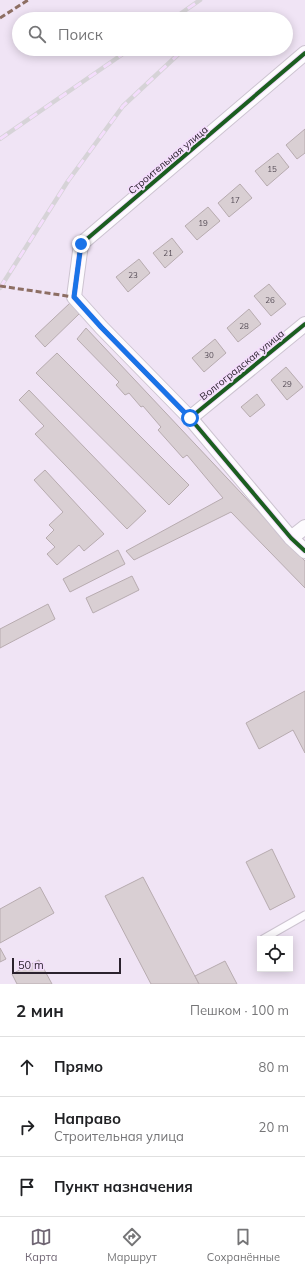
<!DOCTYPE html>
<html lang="ru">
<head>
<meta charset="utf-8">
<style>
  body { margin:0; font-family:Mulish,sans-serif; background:#f2f2f2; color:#202124 }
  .controls { position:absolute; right:12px; bottom:12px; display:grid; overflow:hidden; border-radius:0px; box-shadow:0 2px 10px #0003 }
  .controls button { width:36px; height:36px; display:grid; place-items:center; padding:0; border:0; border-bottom:1px solid #e0e0e0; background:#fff; color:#202124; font:20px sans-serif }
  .scale { position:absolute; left:12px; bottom:10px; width:109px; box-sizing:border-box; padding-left:4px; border:2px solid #2b222e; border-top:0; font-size:11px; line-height:14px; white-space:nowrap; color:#2b222e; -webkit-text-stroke:3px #f4ddfc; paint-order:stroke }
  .stop { position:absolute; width:12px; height:12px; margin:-9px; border:3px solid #1a73e8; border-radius:50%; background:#fff }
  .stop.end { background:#1a73e8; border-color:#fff; box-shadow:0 1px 4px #0008 }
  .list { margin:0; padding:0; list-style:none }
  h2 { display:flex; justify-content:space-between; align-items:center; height:52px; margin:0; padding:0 16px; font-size:17px }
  h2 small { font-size:13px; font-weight:400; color:#757577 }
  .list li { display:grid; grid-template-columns:26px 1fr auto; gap:12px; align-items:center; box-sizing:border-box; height:60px; padding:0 16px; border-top:1px solid #e0e0e0 }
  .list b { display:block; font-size:15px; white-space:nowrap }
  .list p { margin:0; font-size:13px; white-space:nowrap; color:#757577 }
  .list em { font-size:13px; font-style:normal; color:#757577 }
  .icon { flex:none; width:22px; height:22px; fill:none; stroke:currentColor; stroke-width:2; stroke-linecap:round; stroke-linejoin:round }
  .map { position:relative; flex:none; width:305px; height:984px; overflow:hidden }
  .search { position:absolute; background:#fff; box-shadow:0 2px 10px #0003; left:12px; right:12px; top:12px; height:44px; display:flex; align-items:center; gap:10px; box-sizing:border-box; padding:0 14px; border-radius:22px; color:#757577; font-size:15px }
  .sheet { height:232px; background:#fff }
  nav { display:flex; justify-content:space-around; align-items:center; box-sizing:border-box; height:56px; border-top:1px solid #e0e0e0; background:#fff; font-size:11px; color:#757577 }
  nav a { display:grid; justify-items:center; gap:2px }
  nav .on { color:#706674 }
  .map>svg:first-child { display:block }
  .building { fill:#d9cfd3; stroke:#b7abaf }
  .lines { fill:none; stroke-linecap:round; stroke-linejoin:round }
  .lane-casing { stroke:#ccc3d0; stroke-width:9 }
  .street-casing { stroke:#ccc3d0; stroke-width:16 }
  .lane { stroke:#fdfbfe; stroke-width:7 }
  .street { stroke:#fdfbfe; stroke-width:14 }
  .rail-casing { stroke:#d6d3d7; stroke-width:4.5 }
  .rail { stroke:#f4ddfc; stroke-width:3; stroke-dasharray:9; stroke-linecap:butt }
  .quiet { stroke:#8d6e63; stroke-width:3; stroke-dasharray:6 3; stroke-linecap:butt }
  .cycleway-casing { stroke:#f4ddfc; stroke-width:6 }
  .cycleway { stroke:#1b5e20; stroke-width:4 }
  .route { stroke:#1a73e8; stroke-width:5 }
  .labels { text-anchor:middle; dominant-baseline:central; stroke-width:3.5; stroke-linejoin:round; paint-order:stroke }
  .number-label { font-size:8px; fill:#564d57 }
  .street-label { font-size:10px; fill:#2b222e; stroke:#f4ddfc }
</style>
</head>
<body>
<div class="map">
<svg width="305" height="984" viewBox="0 0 305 984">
  <rect width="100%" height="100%" fill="#f0e4f5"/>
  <g class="building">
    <polygon points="305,129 305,153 297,159 286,145"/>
    <polygon points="278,153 289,167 267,186 255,171"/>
    <polygon points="240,184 252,198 229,217 218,203"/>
    <polygon points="208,207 220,221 197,240 185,226"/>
    <polygon points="172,238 183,252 165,268 153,253"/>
    <polygon points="139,259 150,273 128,292 116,277"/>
    <polygon points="269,284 286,304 271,316 254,296"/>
    <polygon points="70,303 80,313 45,347 35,336"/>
    <polygon points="249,309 261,324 238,342 227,328"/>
    <polygon points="86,328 305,561 305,588 231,512 134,560 126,551 223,498 187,455 183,458 158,430 161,427 143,406 141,407 129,393 125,395 116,385 119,382 77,339"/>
    <polygon points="215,339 226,353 204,372 192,358"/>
    <polygon points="57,353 189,485 169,505 36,373"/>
    <polygon points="286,367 303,387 287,400 271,380"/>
    <polygon points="29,390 146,511 127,529 35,434 44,426 19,400"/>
    <polygon points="257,394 265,405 250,417 241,407"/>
    <polygon points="45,470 104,534 84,551 79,545 57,565 47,554 55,547 46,538 54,530 49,525 63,512 34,480"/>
    <polygon points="118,550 125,564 70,592 63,579"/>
    <polygon points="132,576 139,590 93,613 86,598"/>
    <polygon points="48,604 55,619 0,648 0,629"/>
    <polygon points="305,691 305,753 293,730 259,749 246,723"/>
    <polygon points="272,849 295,897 270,910 246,862"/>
    <polygon points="143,877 199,984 151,984 105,896"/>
    <polygon points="40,887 54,913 0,943 0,909"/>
    <polygon points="0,948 6,959 0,962"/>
    <polygon points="39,960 52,984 17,984 12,974"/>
    <polygon points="225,961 237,984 199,984 195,976"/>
  </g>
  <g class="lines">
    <defs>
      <polyline id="lane" points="263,939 305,915"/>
      <g id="street">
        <polyline points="305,53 81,244 74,297 101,327 190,418 291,538 305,551"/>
        <polyline points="190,418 305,324"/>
        <polyline points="291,538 305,527"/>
      </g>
    </defs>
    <use href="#lane" class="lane-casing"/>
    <use href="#street" class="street-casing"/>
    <use href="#lane" class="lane"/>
    <use href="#street" class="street"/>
    <defs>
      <g id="rail">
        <polyline points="173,19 200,0"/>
        <polyline points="0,139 130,49"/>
        <polyline points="0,288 68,181 123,106 184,49"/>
      </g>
    </defs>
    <use href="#rail" class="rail-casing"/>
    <use href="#rail" class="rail"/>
    <g class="quiet">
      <polyline points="0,18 28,0"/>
      <polyline points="0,286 74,297"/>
    </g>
    <defs>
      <g id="cycleway">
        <polyline points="305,53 81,244 74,297 101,327 190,418 291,538 305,551"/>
        <polyline points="190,418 305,324"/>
      </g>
    </defs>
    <use href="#cycleway" class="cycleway-casing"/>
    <use href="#cycleway" class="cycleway"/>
  </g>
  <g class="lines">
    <polyline class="route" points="81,244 74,297 101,327 190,418"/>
  </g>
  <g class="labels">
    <g class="number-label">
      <text x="272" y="169">15</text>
      <text x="235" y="200">17</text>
      <text x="203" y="223">19</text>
      <text x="168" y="253">21</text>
      <text x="133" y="275">23</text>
      <text x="270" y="300">26</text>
      <text x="244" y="326">28</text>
      <text x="209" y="355">30</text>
      <text x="287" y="384">29</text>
    </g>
    <g class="street-label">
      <text transform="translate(168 160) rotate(-40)">Строительная улица</text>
      <text transform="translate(242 365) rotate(-39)">Волгоградская улица</text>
    </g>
  </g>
</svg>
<div class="controls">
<button><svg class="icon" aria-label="locate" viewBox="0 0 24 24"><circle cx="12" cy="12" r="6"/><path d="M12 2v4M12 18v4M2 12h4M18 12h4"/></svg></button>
</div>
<div class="scale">50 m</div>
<div class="stop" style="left:190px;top:418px"></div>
<div class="stop end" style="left:81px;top:244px"></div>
<div class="search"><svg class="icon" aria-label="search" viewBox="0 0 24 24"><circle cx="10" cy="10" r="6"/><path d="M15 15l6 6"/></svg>Поиск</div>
</div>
<section class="sheet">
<h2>2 мин<small>Пешком · 100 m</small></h2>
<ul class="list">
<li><svg class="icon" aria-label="ahead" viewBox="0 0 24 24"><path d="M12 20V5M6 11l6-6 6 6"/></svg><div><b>Прямо</b></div><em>80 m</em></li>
<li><svg class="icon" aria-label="right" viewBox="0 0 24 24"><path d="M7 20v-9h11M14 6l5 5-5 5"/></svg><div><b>Направо</b><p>Строительная улица</p></div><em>20 m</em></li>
<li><svg class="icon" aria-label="arrive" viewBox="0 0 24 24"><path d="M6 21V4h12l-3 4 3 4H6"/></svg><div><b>Пункт назначения</b></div></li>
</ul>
</section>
<nav>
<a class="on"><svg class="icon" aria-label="map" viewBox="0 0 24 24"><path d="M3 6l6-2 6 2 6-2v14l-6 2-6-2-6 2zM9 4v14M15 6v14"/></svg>Карта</a>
<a><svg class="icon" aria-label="directions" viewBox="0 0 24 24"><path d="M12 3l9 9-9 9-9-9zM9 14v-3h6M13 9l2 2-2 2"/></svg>Маршрут</a>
<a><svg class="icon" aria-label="saved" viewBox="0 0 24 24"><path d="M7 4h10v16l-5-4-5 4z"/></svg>Сохранённые</a>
</nav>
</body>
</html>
